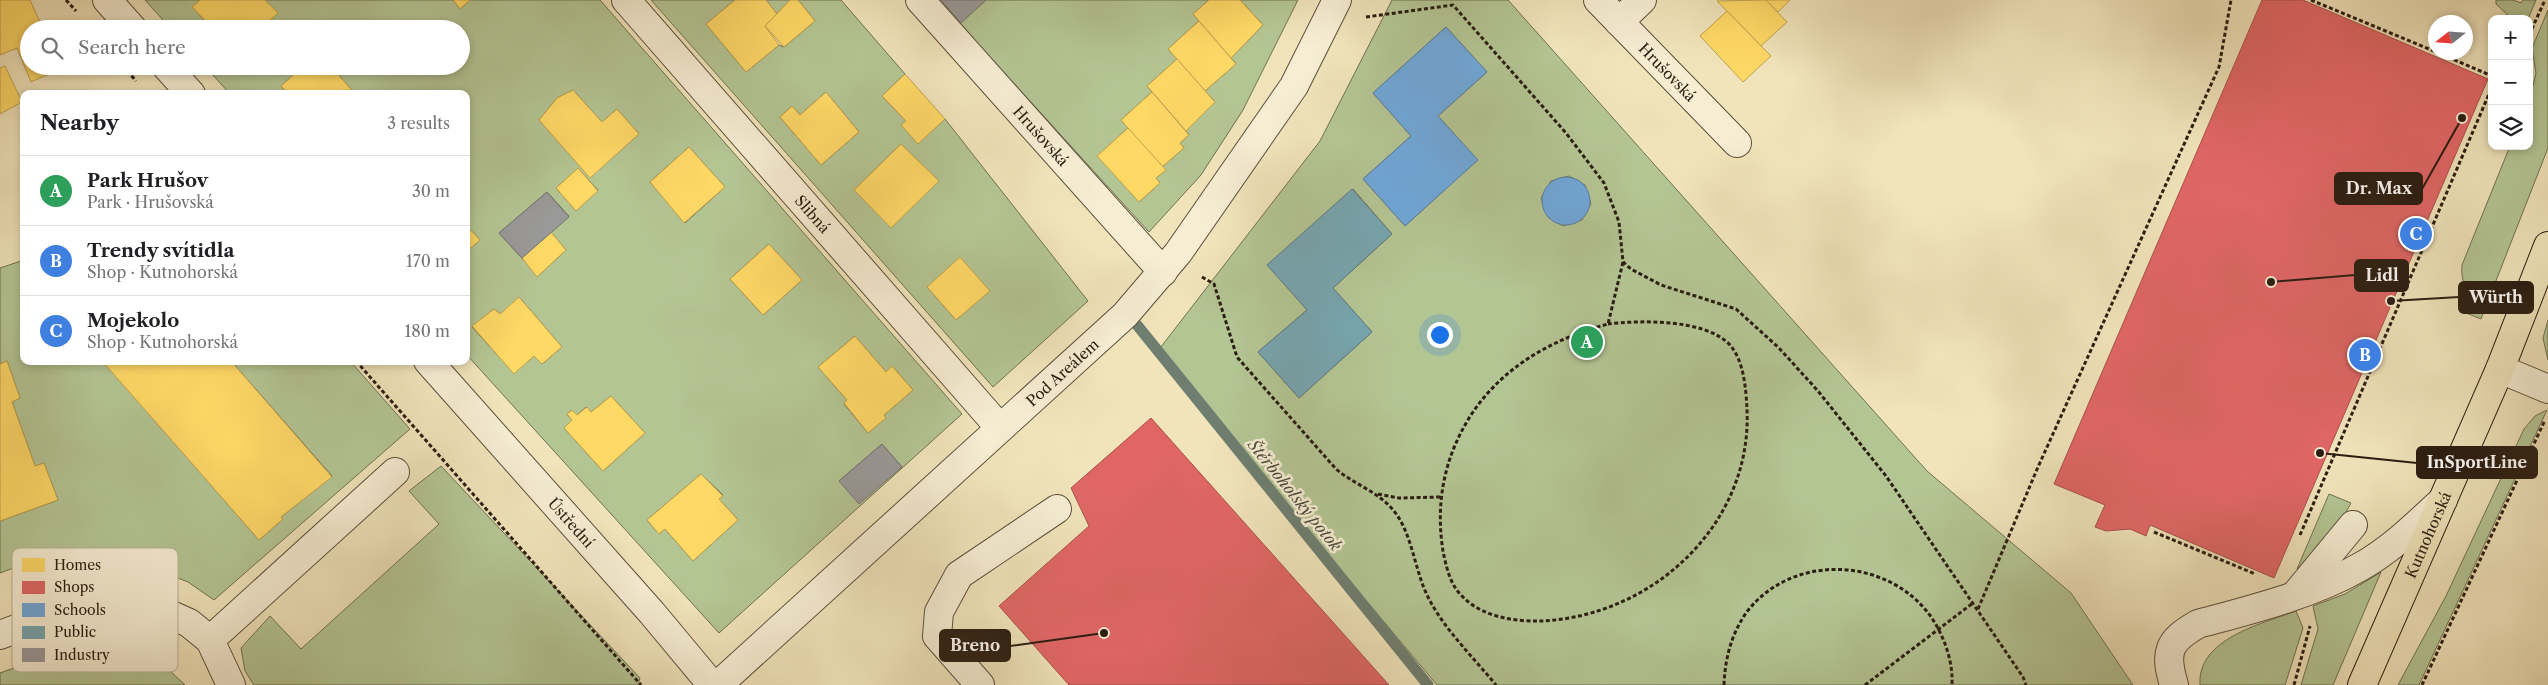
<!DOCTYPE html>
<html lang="en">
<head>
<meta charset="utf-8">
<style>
  body { margin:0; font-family:"Libre Caslon Text",serif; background:#f2f2f2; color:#202124 }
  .controls { position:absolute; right:15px; top:15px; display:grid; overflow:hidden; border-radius:10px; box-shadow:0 2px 8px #0003 }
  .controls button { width:45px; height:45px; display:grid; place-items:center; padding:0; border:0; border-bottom:1px solid #e0e0e0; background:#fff; color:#202124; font:25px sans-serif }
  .compass { position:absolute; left:2428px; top:15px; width:45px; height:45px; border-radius:50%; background:#fff; box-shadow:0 2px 8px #0003; rotate:253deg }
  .you { position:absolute; left:1439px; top:334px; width:18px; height:18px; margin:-12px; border:4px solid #fff; border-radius:50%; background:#1a73e8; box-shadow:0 0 0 8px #1a73e833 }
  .badge { display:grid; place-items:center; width:32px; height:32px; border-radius:50%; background:#ea580c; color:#fff; font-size:16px; font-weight:700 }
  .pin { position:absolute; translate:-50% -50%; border:2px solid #fff; box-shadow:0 1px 5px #0006 }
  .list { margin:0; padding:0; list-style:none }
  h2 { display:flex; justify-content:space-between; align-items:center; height:65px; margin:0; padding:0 20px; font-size:21px }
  h2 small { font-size:16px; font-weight:400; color:#757577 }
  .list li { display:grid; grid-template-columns:32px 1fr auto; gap:15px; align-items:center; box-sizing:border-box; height:70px; padding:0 20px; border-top:1px solid #e0e0e0 }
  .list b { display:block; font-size:19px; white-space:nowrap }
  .list p { margin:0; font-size:16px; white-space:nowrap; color:#757577 }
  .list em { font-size:16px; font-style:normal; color:#757577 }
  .icon { flex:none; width:28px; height:28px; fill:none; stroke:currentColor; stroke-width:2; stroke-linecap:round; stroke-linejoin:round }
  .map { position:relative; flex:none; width:2548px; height:685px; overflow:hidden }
  .search { position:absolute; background:#fff; box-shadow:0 2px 8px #0003; left:20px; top:20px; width:450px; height:55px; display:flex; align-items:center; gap:12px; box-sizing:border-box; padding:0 18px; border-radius:28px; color:#757577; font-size:19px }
  .panel { position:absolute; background:#fff; box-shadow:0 2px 8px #0003; left:20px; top:90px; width:450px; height:275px; border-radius:10px }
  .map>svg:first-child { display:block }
  .green { fill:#b4c594; stroke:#6f7153; fill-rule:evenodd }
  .homes { fill:#ffd966; stroke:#bfa14d }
  .shops { fill:#e06666; stroke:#a9504d }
  .schools { fill:#6fa8dc; stroke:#5a7e9f }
  .public { fill:#76a5af; stroke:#5f7c80 }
  .industry { fill:#999; stroke:#787470 }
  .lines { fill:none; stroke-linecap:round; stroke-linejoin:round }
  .stream { stroke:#6e7e70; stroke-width:11 }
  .minor-casing { stroke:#5c4f3c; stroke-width:30 }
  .major-casing { stroke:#2a1d12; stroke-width:30 }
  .path { stroke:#2a1d12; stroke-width:3; stroke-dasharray:4 2.5; stroke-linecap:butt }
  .minor { stroke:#f6edd3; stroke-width:28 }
  .major { stroke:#f1e4bb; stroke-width:28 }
  .labels { text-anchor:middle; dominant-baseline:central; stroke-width:5; stroke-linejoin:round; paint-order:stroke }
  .street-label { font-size:15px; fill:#2a1d12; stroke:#f6edd3 }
  .water-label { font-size:16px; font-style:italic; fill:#4c4e41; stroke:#f6edd3 }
  .key { fill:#f6edd3; stroke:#b9af99; stroke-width:1 }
  .key-label { font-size:14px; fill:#2a1d12 }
  .leader { fill:none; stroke:#2a1d12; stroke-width:2 }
  .callout-dot { fill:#2a1d12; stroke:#f6edd3; stroke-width:2 }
  .callout { fill:#2a1d12; stroke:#2a1d12; stroke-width:2 }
  .callout-label { font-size:16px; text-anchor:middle; font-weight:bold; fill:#fff }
</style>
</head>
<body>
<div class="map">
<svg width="2548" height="685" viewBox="0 0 2548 685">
  <rect width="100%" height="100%" fill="#f1e4bb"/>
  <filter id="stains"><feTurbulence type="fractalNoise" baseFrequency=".004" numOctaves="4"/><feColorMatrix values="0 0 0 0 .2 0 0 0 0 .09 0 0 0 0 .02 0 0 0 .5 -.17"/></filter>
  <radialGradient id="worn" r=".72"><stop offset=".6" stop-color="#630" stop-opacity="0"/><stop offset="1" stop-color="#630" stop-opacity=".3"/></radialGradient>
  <g class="green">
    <polygon points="145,0 200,0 192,7 213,29 171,29"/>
    <path d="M265 0H453L460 9 470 0H600L962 414 719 633 466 354V252L480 240 466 225V94H355L331 66H461V29H261L277 13ZM573 90 602 122 617 109 639 134 590 177 539 120 557 98ZM689 147 725 187 685 223 650 182ZM578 169 598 190 576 211 556 188ZM547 192 569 216 551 232 566 250 538 276 499 233ZM769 244 802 280 763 315 730 279ZM520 298 562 347 542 364 534 356 514 373 472 327 494 309 500 314ZM855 336 886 372 893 367 913 390 884 415 885 418 868 433 844 404 847 400 818 367ZM611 396 645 433 603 471 564 428 572 420 567 414 572 410 577 415 586 407 591 412ZM882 444 902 467 839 481ZM701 474 723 495 719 499 738 520 693 561 665 529 659 534 647 520Z"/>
    <path d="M651 0H735L706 24 746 72 779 45 784 47 815 21 798 0H841L905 74 882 96 906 121 918 143 945 119 1088 301 993 387ZM826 92 859 132 821 165 780 117 792 106 800 115ZM901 144 938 181 860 196 854 190ZM927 287 989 291 956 320Z"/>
    <polygon points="766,0 790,0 777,14"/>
    <polygon points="938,0 941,0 961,22 986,0 1209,0 1193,14 1199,21 1168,49 1177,59 1147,86 1152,92 1121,120 1128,128 1098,156 1139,202 1160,183 1156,178 1165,170 1162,167 1184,148 1180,143 1189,135 1186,131 1215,102 1205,91 1236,64 1231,58 1263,25 1240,0 1298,0 1243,110 1201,175 1149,232"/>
    <path d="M1392 0H1508L1927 471 2071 593 2133 685H1437L1157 352 1320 141ZM1446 27 1487 72 1438 116 1477 160 1405 226 1363 179 1411 136 1373 93ZM1569 176 1585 185 1591 204 1582 220 1563 226 1548 217 1541 198 1551 181ZM1353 189 1392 234 1333 288 1372 332 1299 398 1258 352 1307 310 1268 265Z"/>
    <polygon points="2513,0 2521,3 2523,0 2536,0 2528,19 2512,19 2496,4 2496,0"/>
    <path d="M2548 10V148L2481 319 2466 313C2470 296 2460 281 2462 265L2510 146H2529V102L2536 73 2532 48Z"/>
    <polygon points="205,66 303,66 281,86 288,94 230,94"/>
    <polygon points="24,260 24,361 103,361 259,540 283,519 281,517 332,476 231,361 350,361 410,429 214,600 188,582 155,569 108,561 40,558 0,573 0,521 58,500 44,463 35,466 12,402 20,398 7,361 0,364 0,268"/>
    <polygon points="2548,320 2548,360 2543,338"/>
    <polygon points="2547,410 2419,685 2398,685 2446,596 2524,429 2535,416"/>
    <polygon points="441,466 640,678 638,685 254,685 245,671 241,648 270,616 301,649 439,524 409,491"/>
    <path d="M2329 494 2351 503C2338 528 2318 551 2297 569Z"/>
    <polygon points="2381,572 2333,685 2301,685 2318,629 2313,606 2345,594"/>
    <path d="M2296 611 2303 628 2285 685H2200C2197 639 2261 624 2296 611Z"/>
    <polygon points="84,643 117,644 152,654 185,685 0,685 0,673"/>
  </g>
  <g class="homes">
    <polygon points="0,0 30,0 43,29 29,29 29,66 67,66 31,82 17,48 0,55"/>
    <polygon points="200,0 265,0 278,13 261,29 213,29 192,7"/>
    <polygon points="453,0 470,0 460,9"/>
    <polygon points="735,0 766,0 777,14 765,26 779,45 746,72 706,24"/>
    <polygon points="790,0 798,0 815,21 784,47 765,26"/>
    <polygon points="1209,0 1240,0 1263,25 1231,58 1193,14"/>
    <polygon points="1766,0 1790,0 1778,12"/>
    <polygon points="1766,0 1787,22 1761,46 1717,1"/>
    <polygon points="1727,11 1771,56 1743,82 1700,36"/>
    <polygon points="1199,21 1236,64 1205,91 1168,49"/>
    <polygon points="1177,59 1215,102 1186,131 1147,86"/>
    <polygon points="5,66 22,102 0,114 0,68"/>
    <polygon points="303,66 331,66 355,94 288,94 281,86"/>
    <polygon points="905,74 945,119 918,144 901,125 906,121 882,96"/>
    <polygon points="573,90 602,122 617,109 639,134 590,178 539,120 557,98"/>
    <polygon points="826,92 859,132 821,165 780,117 792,106 800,115"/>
    <polygon points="1152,92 1189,135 1180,143 1184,148 1162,167 1121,120"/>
    <polygon points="1128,128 1166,170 1156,178 1160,183 1139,202 1097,156"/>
    <polygon points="901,144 939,181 891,228 854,190"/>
    <polygon points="689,147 725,187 684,223 650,182"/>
    <polygon points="578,168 598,191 576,211 556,188"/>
    <polygon points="466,225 480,240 466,252"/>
    <polygon points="551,232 566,250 537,277 522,258"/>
    <polygon points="769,244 802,280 763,315 730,279"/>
    <polygon points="960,257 990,291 956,320 927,287"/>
    <polygon points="519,297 562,347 542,364 534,356 514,374 472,326 494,309 500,314"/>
    <polygon points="855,336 886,372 892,366 913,390 884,415 886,418 868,433 844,403 847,400 818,367"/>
    <polygon points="7,361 20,398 12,402 35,466 44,463 58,500 0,521 0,364"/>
    <polygon points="231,361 332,477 281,517 283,519 259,540 103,362"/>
    <polygon points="611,396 645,433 603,471 564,428 572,420 567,414 572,410 577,415 587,407 591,412"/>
    <polygon points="701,474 723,496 719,499 738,520 693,561 665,529 659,534 647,520"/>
  </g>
  <g class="shops">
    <polygon points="2262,0 2303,0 2488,79 2274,578 2150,525 2146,536 2130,529 2106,531 2095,527 2105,505 2054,484"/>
    <polygon points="1151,418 1389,685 1069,685 999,606 1089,526 1071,488"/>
  </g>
  <g class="schools">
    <polygon points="1446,27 1487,72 1438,116 1478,160 1405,226 1363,179 1411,136 1373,93"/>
    <circle cx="1566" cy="201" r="24"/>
  </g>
  <polygon class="public" points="1352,189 1392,234 1333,288 1372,332 1299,398 1258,352 1307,310 1267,265"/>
  <g class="industry">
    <polygon points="941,0 986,0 961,23"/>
    <polygon points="547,192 569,217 522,258 499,233"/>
    <polygon points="882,444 902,467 859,504 839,481"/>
  </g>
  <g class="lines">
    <polyline class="stream" points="1137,325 1428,685"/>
    <defs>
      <g id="minor">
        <polyline points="107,0 133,29"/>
        <path id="s1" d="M626 0 1000 428"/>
        <path id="s2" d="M920 0 1163 272"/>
        <path id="s3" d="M1598 0 1737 143"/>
        <polyline points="1619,22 1642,0"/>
        <polyline points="166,66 191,94"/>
        <path id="s4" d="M428 361 652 613 712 685"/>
        <polyline points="2500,369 2548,389"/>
        <polyline points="2296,594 2353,525"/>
        <polyline points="0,635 78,606 147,604 189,623 210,640 231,685"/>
        <polyline points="210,640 395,472"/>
        <path id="s5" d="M718 685 1125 315 1178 253 1294 86 1337 0"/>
        <polyline points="980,685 937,636 939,612 959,575 1057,509"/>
        <path d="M2174 685C2164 652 2168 641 2198 624 2253 609 2311 595 2360 567 2391 550 2417 524 2443 500"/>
      </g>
      <g id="major">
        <path id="s6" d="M2362 685 2500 369 2548 246"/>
      </g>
    </defs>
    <use href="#minor" class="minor-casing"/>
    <use href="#major" class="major-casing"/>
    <g class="path">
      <polyline points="66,0 76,11"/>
      <polyline points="2311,0 2436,52"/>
      <polyline points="1366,17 1453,5 1566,133 1604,183 1619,222 1623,262 1631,269 1661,285 1736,309 1779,348 1818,391 1886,476 2023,677 2026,685"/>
      <polyline points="2529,35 2545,0"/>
      <polyline points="2436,52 2492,76"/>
      <polyline points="123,66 136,81"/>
      <path d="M1202 277 1214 284 1237 357 1336 469C1356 486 1381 492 1397 515 1413 539 1415 571 1428 597 1444 629 1473 657 1496 685"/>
      <path d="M1608 324C1641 320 1706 319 1730 345 1744 361 1746 389 1747 410 1752 524 1653 616 1542 621 1515 622 1481 617 1461 595 1450 584 1446 566 1443 551 1435 501 1445 454 1473 412 1505 365 1555 338 1608 324L1623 262"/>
      <polyline points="356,361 641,685"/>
      <polyline points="1378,494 1399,498 1440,497"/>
      <polyline points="2154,532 2255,574"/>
      <polyline points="2300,535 2492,87"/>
      <polyline points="1978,609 2038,467 2219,67 2231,0"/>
      <path d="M1724 685C1725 659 1731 635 1746 613 1793 550 1895 557 1935 623 1946 642 1953 663 1952 685"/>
      <polyline points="1865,685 1973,603"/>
      <polyline points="2294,685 2310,626"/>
      <polyline points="2422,685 2545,420"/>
    </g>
    <use href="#minor" class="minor"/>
    <use href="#major" class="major"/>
  </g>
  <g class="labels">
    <g class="street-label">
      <text stroke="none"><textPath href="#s3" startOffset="100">Hrušovská</textPath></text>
      <text stroke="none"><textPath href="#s2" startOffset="182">Hrušovská</textPath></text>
      <text stroke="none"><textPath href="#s1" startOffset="284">Slibná</textPath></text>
      <text stroke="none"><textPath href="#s5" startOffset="465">Pod Areálem</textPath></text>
      <text stroke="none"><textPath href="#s4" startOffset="216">Ústřední</textPath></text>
      <text stroke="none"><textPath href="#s6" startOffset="164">Kutnohorská</textPath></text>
    </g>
    <g class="water-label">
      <text transform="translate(1295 495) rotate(51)">Štěrboholský potok</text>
    </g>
  </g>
  <rect x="12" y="548" width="166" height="124" rx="8" class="key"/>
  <rect x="22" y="558" width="23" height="14" fill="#ffd966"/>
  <rect x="22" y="581" width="23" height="13" fill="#e06666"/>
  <rect x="22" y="603" width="23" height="14" fill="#6fa8dc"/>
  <rect x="22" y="626" width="23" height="13" fill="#76a5af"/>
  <rect x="22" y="648" width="23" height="14" fill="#999"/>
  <g class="key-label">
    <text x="54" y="570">Homes</text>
    <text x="54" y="592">Shops</text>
    <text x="54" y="615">Schools</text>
    <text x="54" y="637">Public</text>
    <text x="54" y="660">Industry</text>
  </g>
  <path class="leader" d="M2462 118L2422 189M2271 282L2355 275M2391 301L2459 297M2320 453L2417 463M1104 633L1010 646"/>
  <g class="callout-dot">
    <circle cx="2462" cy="118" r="5"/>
    <circle cx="2271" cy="282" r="5"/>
    <circle cx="2391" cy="301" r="5"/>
    <circle cx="2320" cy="453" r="5"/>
    <circle cx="1104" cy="633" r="5"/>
  </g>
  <g class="callout">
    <rect x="2335" y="173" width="87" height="31" rx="5"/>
    <rect x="2355" y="260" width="53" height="31" rx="5"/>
    <rect x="2459" y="282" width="74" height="31" rx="5"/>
    <rect x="2417" y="447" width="120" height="31" rx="5"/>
    <rect x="940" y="630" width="70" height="31" rx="5"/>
  </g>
  <g class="callout-label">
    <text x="2379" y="194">Dr. Max</text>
    <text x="2382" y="281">Lidl</text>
    <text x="2496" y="303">Würth</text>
    <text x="2477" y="468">InSportLine</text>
    <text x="975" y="651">Breno</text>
  </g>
  <rect width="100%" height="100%" filter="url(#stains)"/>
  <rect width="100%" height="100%" fill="url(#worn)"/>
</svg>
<div class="controls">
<button>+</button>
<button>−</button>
<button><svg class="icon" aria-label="layers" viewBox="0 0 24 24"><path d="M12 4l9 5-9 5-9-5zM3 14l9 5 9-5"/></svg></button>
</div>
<svg class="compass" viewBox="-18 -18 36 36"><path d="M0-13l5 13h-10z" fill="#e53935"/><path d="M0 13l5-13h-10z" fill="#757577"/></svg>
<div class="you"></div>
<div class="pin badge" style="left:1587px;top:342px;background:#2e9e5b">A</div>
<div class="pin badge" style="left:2365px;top:355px;background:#3f7fe0">B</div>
<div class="pin badge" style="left:2416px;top:234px;background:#3f7fe0">C</div>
<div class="search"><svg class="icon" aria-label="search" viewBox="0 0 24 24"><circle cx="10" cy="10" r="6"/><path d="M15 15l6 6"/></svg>Search here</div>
<section class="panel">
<h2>Nearby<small>3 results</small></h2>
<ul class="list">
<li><span class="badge" style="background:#2e9e5b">A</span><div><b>Park Hrušov</b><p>Park · Hrušovská</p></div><em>30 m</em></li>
<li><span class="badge" style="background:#3f7fe0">B</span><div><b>Trendy svítidla</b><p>Shop · Kutnohorská</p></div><em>170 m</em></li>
<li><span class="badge" style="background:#3f7fe0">C</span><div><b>Mojekolo</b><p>Shop · Kutnohorská</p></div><em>180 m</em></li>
</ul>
</section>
</div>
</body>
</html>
